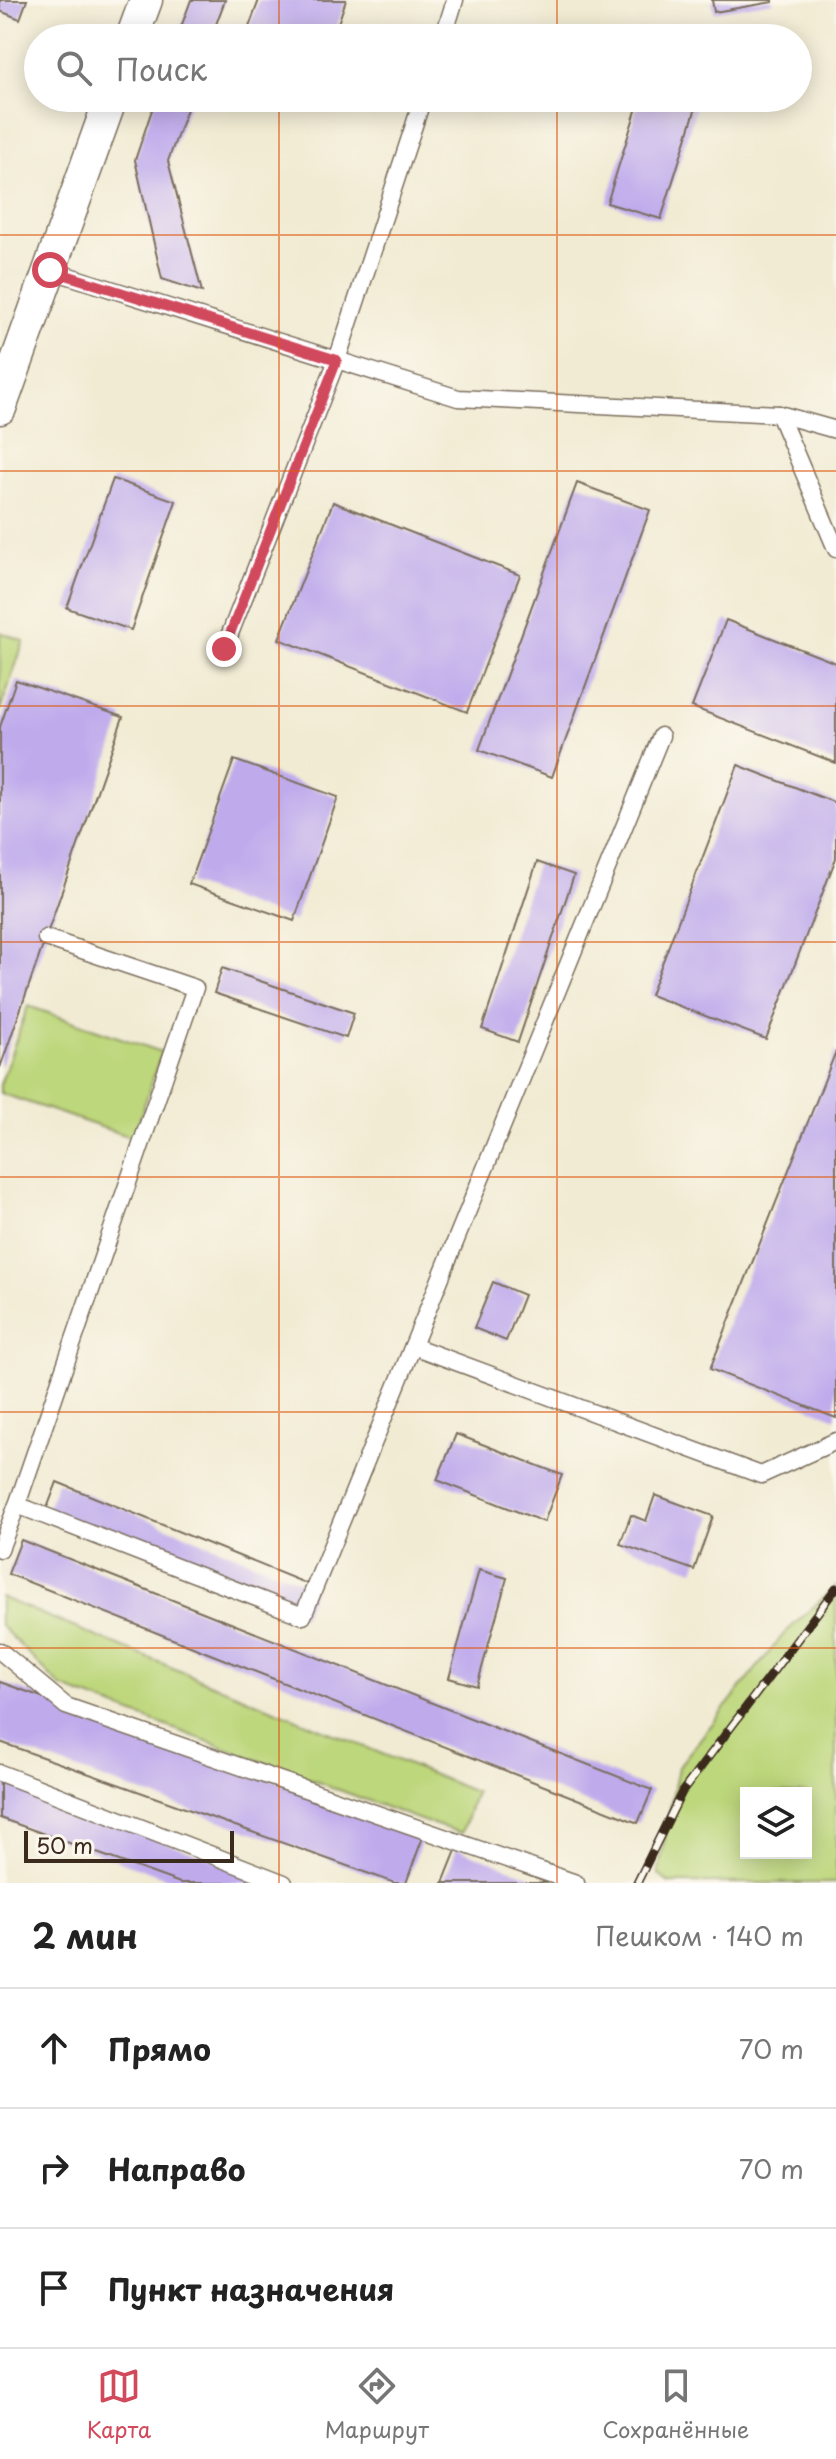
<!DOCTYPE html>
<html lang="ru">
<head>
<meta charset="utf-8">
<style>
  body { margin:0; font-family:"Playpen Sans",sans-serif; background:#f6f6f6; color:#222 }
  .controls { position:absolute; right:24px; bottom:24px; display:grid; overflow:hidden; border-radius:0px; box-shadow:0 4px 20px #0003 }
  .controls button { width:72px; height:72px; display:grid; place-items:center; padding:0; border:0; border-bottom:2px solid #e0e0e0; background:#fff; color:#222; font:40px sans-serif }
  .scale { position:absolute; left:24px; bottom:20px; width:210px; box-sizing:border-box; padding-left:8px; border:4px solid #3b2a1e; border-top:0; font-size:22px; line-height:28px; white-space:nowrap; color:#3b2a1e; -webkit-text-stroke:6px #fbf7ec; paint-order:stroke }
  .stop { position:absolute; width:24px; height:24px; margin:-18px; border:6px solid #d1495b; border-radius:50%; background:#fff }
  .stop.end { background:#d1495b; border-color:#fff; box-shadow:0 2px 8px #0008 }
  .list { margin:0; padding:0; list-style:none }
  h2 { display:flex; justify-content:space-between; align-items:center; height:104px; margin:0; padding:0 32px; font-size:34px }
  h2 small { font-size:26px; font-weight:400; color:#767676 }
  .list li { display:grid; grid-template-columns:52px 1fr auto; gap:24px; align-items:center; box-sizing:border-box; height:120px; padding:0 32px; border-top:2px solid #e0e0e0 }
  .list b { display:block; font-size:30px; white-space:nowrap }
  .list em { font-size:26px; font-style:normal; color:#767676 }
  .icon { flex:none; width:44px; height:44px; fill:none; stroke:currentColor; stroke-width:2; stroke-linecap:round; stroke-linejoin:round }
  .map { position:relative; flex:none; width:836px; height:1883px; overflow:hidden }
  .search { position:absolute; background:#fff; box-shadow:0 4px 20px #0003; left:24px; right:24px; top:24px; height:88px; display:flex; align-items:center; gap:20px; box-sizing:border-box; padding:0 28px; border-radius:44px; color:#767676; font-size:30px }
  .sheet { height:464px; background:#fff }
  nav { display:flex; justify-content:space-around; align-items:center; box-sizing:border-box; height:112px; border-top:2px solid #e0e0e0; background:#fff; font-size:22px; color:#767676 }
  nav a { display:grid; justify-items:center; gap:4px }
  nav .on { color:#d1495b }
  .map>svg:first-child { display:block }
  .green { fill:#bdd77b; stroke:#7c804c; stroke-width:2; fill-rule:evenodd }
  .building { fill:#bfabec }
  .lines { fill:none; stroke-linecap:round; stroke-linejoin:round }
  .lane-casing { stroke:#7b6e5d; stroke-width:19 }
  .street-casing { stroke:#7b6e5d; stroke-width:35 }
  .lane { stroke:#fff; stroke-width:16 }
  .street { stroke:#fff; stroke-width:32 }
  .rail-casing { stroke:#3b2a1e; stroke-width:9 }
  .rail { stroke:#fbf7ec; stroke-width:6; stroke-dasharray:18; stroke-linecap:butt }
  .route { stroke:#d1495b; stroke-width:10 }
  .grid { fill:none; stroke:#df570d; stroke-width:2; stroke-opacity:0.55 }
</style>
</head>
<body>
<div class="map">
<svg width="836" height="1883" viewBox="0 0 836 1883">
  <rect width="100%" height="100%" fill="#fbf7ec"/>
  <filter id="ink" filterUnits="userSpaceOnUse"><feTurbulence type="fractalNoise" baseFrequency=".0125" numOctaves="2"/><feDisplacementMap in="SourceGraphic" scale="16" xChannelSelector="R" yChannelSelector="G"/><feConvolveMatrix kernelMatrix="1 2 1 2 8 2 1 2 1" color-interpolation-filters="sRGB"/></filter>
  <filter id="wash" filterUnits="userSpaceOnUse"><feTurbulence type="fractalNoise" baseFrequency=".006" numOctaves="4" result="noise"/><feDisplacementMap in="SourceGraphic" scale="32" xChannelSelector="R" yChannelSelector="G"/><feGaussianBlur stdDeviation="1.8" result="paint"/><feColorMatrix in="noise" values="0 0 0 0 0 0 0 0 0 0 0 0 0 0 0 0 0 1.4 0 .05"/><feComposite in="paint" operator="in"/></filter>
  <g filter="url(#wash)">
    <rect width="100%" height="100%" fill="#f1ebd3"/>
    <g class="green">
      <polygon points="0,632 24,641 0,711"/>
      <polygon points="28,1006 162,1052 133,1138 0,1093 0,1085"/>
      <path d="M836 1586V1883H669L658 1874 678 1767 784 1634ZM806 1793V1853H746V1793Z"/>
      <polygon points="0,1597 475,1792 462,1833 423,1821 61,1687 0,1625"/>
    </g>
    <g id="blocks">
      <g class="building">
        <polygon points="0,0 27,0 20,19 0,11"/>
        <polygon points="191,0 225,0 211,38 177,38"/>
        <polygon points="259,0 346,0 333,38 245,38"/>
        <polygon points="712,0 773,0 773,2 714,12"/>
        <polygon points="156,98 191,98 168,161 202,292 162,279 135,160"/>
        <polygon points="640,98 699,98 661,219 607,203"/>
        <polygon points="113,479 176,501 131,630 67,608"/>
        <polygon points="577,483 650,510 552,777 479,750"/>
        <polygon points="333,502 520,575 467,712 279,639"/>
        <polygon points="726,620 836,663 836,763 692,707"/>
        <polygon points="16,680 123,717 0,1068 0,727"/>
        <polygon points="234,760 338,797 294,921 189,884"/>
        <polygon points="738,765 836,803 836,858 766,1039 650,995"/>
        <polygon points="537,862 574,875 518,1042 482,1029"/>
        <polygon points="222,968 354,1013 346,1038 214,993"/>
        <polygon points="836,1051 836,1418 710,1369"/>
        <polygon points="493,1282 524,1295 506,1341 474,1328"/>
        <polygon points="456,1434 562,1475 544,1522 437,1480"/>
        <polygon points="57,1482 315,1587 303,1616 46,1511"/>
        <polygon points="655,1495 713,1516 694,1570 620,1544 631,1515 646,1521"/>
        <polygon points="21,1540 652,1790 638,1823 8,1574"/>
        <polygon points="479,1570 507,1578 477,1686 449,1678"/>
        <polygon points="0,1682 424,1834 406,1883 395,1883 0,1742"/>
        <polygon points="0,1782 278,1883 180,1883 0,1818"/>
        <polygon points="457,1848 548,1883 443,1883"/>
      </g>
    </g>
  </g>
  <g filter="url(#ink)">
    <use href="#blocks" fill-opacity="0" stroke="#7b6e5d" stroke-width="2"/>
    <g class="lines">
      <defs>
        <g id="lane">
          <polyline points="443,38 455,0"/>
          <polyline points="50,270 458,398 779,414 836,430"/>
          <polyline points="779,414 836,549"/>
          <polyline points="224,649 337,360 423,98"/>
          <polyline points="413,1346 761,1475 836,1441"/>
          <polyline points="17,1505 195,988 46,938"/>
          <polyline points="0,1549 17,1505 303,1616 661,736"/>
          <polyline points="0,1651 66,1706 576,1883"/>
          <polyline points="0,1773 284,1883"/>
        </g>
        <g id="street">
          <polyline points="132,38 146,0"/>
          <polyline points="0,408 111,98"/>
        </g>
      </defs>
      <use href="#lane" class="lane-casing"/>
      <use href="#street" class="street-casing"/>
      <use href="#lane" class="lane"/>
      <use href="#street" class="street"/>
      <defs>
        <polyline id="rail" points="637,1883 682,1792 836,1588"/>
      </defs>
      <use href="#rail" class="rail-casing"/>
      <use href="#rail" class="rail"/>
    </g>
  </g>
  <g class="lines" filter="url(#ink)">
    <polyline class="route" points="50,270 337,360 224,649"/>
  </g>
  <path class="grid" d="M279 0V38M557 0V38M279 98V1883M557 98V1883M0 235H836M0 471H836M0 706H836M0 942H836M0 1177H836M0 1412H836M0 1648H836"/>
</svg>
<div class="controls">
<button><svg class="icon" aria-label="layers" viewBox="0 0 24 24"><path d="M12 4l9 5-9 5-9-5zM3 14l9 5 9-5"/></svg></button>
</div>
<div class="scale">50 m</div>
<div class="stop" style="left:50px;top:270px"></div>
<div class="stop end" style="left:224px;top:649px"></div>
<div class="search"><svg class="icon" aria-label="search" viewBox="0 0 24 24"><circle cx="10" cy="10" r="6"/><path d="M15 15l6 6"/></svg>Поиск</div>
</div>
<section class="sheet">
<h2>2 мин<small>Пешком · 140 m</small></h2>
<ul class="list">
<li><svg class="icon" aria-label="ahead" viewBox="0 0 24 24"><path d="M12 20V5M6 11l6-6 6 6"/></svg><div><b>Прямо</b></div><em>70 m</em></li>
<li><svg class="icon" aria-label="right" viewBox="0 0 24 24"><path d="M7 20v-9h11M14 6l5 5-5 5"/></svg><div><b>Направо</b></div><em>70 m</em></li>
<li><svg class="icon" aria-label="arrive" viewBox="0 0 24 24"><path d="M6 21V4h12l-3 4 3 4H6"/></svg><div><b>Пункт назначения</b></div></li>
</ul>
</section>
<nav>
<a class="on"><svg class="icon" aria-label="map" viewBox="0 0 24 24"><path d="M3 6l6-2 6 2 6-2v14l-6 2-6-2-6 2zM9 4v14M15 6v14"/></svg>Карта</a>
<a><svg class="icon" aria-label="directions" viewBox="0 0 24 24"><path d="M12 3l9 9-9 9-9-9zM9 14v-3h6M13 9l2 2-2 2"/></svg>Маршрут</a>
<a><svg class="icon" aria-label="saved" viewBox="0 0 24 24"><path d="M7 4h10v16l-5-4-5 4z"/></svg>Сохранённые</a>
</nav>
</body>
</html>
